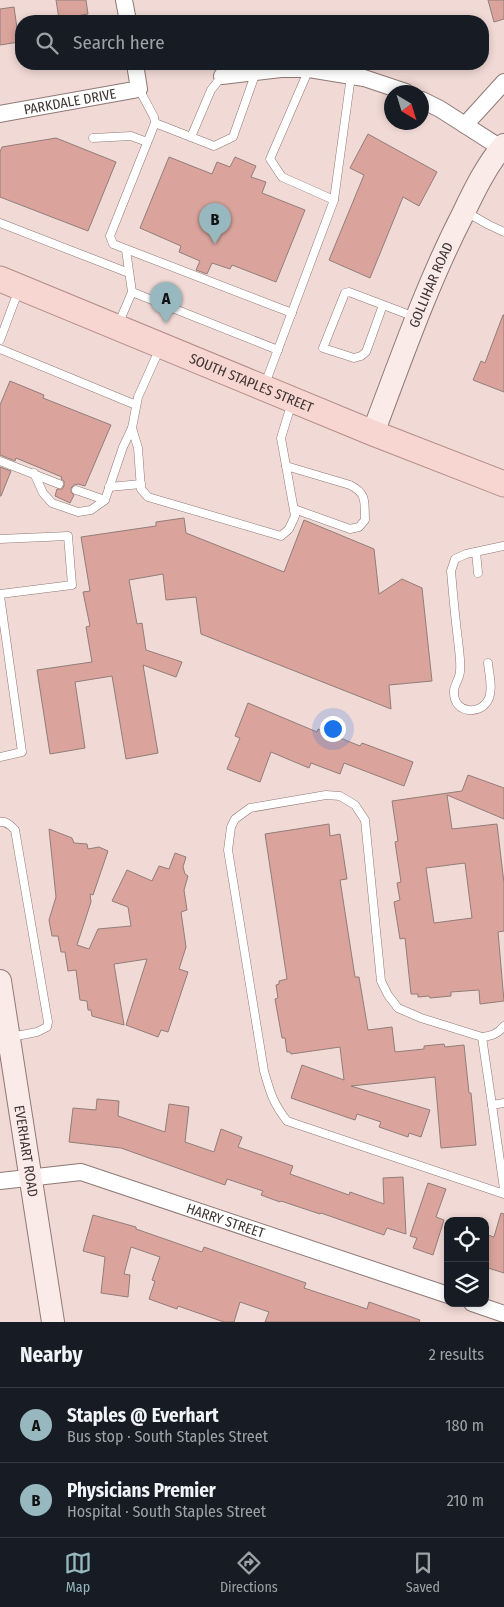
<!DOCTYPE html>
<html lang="en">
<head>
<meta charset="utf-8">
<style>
  body { margin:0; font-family:"Fira Sans Condensed",sans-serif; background:#20242c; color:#f1f3f6 }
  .controls { position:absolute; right:15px; bottom:15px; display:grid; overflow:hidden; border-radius:10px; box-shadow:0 2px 8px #0003 }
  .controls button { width:45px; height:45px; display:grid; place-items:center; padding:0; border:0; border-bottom:1px solid #363941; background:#171b24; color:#f1f3f6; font:25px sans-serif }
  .compass { position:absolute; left:384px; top:85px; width:45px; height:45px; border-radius:50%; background:#171b24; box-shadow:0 2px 8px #0003; rotate:142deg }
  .you { position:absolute; left:332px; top:728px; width:18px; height:18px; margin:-12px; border:4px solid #fff; border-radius:50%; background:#1a73e8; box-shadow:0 0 0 8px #1a73e833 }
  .badge { display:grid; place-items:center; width:32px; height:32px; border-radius:50%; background:#96b8be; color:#111; font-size:16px; font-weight:700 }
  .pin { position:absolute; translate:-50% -41px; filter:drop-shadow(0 1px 2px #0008) }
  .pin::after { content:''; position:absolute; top:26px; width:18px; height:15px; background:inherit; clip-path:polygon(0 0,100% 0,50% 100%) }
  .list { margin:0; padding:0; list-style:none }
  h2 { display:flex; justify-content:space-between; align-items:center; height:65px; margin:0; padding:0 20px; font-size:21px }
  h2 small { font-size:16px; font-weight:400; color:#9ea1a6 }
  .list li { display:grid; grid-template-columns:32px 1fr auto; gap:15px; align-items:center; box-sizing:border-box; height:75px; padding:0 20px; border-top:1px solid #363941 }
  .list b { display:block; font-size:19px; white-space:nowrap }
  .list p { margin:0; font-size:16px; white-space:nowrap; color:#9ea1a6 }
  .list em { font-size:16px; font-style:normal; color:#9ea1a6 }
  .icon { flex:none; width:28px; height:28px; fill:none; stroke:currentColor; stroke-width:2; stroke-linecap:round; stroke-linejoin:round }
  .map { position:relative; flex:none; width:504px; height:1322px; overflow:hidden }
  .search { position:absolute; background:#171b24; box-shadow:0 2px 8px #0003; left:15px; right:15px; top:15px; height:55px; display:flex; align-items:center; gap:12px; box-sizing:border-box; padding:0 18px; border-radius:20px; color:#9ea1a6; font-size:19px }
  .sheet { height:215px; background:#171b24 }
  nav { display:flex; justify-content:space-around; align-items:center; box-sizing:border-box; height:70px; border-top:1px solid #363941; background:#171b24; font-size:14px; color:#9ea1a6 }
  nav a { display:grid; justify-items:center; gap:2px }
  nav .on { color:#96b8be }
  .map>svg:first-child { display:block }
  .building { fill:#daa49c; stroke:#927d79; fill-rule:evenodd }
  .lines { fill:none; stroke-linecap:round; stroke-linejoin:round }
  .lane-casing { stroke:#8e7975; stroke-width:9 }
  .street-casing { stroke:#8e7975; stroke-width:18 }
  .secondary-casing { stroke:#8e7975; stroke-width:24 }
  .primary-casing { stroke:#b28c86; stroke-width:27 }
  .lane { stroke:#fff; stroke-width:8 }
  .street { stroke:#fff; stroke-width:16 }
  .secondary { stroke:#fbebe8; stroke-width:22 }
  .primary { stroke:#f7d6d1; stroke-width:25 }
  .labels { text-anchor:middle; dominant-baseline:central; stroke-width:4.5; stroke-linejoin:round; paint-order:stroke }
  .street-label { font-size:14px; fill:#3e3533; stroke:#fee6e2 }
</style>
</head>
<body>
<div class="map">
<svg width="504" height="1322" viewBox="0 0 504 1322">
  <rect width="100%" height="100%" fill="#f1d9d5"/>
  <g class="building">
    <polygon points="56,0 86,0 88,14 59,19"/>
    <polygon points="488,0 504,0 504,19 494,22"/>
    <polygon points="14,7 19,42 0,45 0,9"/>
    <polygon points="368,134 437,172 419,206 403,197 370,278 329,260 364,175 350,168"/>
    <polygon points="56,138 116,162 88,231 0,197 0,152 2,147"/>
    <polygon points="169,157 212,174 217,162 230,167 235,157 256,166 251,177 266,182 262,193 305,210 276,282 232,265 230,269 212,263 207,274 196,270 200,261 179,252 181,246 140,228"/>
    <polygon points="503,315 504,315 504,392 473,380 481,361 485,363"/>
    <polygon points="10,381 44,395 43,398 111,425 85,486 78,484 74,485 71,488 71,492 74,495 70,503 55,496 57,489 62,489 64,486 64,481 61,479 62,477 16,458 15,461 0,455 0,405"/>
    <polygon points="0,467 11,471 1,496 0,496"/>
    <polygon points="184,518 186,533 284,572 304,520 374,549 379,594 402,579 422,588 432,681 389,685 391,709 201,634 196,597 166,600 163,574 129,580 137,624 142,623 146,650 182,662 176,677 143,665 158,753 126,759 112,676 75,682 85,748 50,754 37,670 92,662 86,627 90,626 83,592 90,591 81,537 156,526 156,522"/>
    <polygon points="248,703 317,732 318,729 360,746 362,743 413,762 404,786 344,763 340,774 311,763 309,768 271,752 260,782 227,769 240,738 235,736"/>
    <path d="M468 775 504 788V819L447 795 452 829 497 824 504 883V931L498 932 504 1001 480 1004 479 990 451 992V996L430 998 429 996 418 997V994H411L405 938 400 939 394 902 400 900 397 883 401 882 395 842 398 841 392 801 462 791ZM465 863 472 918 434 923 426 868Z"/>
    <polygon points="329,824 330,836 340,834 347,879 340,880 353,964 355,977 359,977 368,1030 392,1027 395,1052 424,1049 424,1046 444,1044 445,1047 464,1045 469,1093 471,1093 476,1145 441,1148 435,1077 351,1086 430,1110 421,1137 409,1133 408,1137 379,1127 381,1122 357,1114 355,1120 291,1098 302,1065 344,1080 340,1047 291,1054 290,1052 287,1052 285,1038 282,1038 275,999 278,998 276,985 279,984 279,981 287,979 265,834"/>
    <polygon points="49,829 72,838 74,843 87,844 88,849 99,847 108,851 93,895 90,894 91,902 77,945 89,949 98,929 131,926 128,907 112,901 127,870 152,881 159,866 169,869 175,853 186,857 183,867 185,874 188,876 184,890 187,910 181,912 186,947 179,969 188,972 168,1032 161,1030 158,1037 126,1025 147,959 114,964 124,1025 92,1016 91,1010 88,1010 87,1001 80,1000 76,970 68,971 65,952 61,952 58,936 52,936 49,920 56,897"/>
    <polygon points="97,1099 119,1101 118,1116 165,1132 169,1104 189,1107 185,1142 214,1152 221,1129 242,1137 238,1147 293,1166 290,1174 349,1195 350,1192 384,1204 383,1178 403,1177 406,1234 387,1228 384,1235 321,1213 320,1214 281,1201 280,1202 261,1195 263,1191 227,1179 225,1185 121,1148 69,1142 73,1108 96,1110"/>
    <polygon points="428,1183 446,1189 436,1217 444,1220 433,1255 413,1248 417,1238 410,1236"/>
    <polygon points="501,1213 504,1214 504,1273 485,1267 485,1234 494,1237"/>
    <polygon points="93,1215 136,1227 136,1229 202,1252 204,1247 306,1283 304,1288 367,1309 369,1302 420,1320 419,1322 265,1322 269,1312 240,1302 234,1322 224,1322 178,1306 177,1309 149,1299 155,1281 152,1280 160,1257 131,1247 124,1274 130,1275 128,1297 101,1293 105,1257 83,1251"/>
  </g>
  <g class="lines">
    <defs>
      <g id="lane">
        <polyline points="309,69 270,159 282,177 334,200"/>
        <polyline points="139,89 154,117 155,123 110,236 113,244 292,313"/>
        <polyline points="155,123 214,146 233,137 256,72"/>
        <polyline points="191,137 211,90 222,76"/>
        <polyline points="93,138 131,136 147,142"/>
        <polyline points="466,212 489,225 504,232"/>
        <polyline points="0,223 129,273"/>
        <polyline points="132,292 278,350"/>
        <polyline points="383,305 366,352 361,356 354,358 323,348 345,293 349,292 415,317"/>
        <polyline points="118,325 132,292 126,250"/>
        <polyline points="0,340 19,289"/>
        <polyline points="160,348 138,397 132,428 138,448 141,489 148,497 281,536 289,529 295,516 281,438 292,402"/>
        <polyline points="0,349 136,405"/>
        <polyline points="265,384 334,200 351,76"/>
        <polyline points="0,461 59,484"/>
        <path d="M286 466 350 485C368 494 364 503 365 520L359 527 350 529 294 509"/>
        <polyline points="34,473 43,493 52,503 78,512 91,510 105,500 123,447 132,428"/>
        <polyline points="109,487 141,484"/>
        <polyline points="76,490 105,500"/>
        <polyline points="0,539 68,536 72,585 0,594"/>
        <polyline points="476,552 478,573"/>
        <polyline points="0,596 22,752 0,757"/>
        <path d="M488 663C489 674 493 688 489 698 482 716 454 714 454 693 453 686 460 679 460 671 461 661 459 650 458 640 455 617 453 594 451 571L455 559 466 554 503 546"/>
        <path d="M0 822C7 821 11 826 15 830L48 1022 47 1027 37 1032 11 1037"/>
        <path d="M504 1026C498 1034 491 1036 482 1037L421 1018 398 1008 388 995 381 981 365 820 355 805 340 796 326 795 250 808 235 819 231 827 228 850 264 1071C270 1092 273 1103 287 1121L504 1194"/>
        <polyline points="482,1037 492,1105"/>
        <polyline points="504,1103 492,1105 504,1189"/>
      </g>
      <g id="street">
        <polyline points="124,0 128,21"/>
        <polyline points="222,76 281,69 309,69 364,78 406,92"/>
        <polyline points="422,100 440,109 501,148"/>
        <path id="s1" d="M0 114 139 89 135 64"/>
        <polyline points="465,125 504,82"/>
        <path id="s2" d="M0 1181 81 1172 448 1295"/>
        <polyline points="472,1303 504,1314"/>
      </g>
      <g id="secondary">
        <path id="s3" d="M373 433C401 359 427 284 463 214 474 191 487 164 504 145"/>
        <path id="s4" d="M0 981 53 1322"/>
      </g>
      <g id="primary">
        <path id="s5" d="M0 279 373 433 504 484"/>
      </g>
    </defs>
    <use href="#lane" class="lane-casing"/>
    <use href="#street" class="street-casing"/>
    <use href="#secondary" class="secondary-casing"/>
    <use href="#primary" class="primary-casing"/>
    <use href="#lane" class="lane"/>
    <use href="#street" class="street"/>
    <use href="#secondary" class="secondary"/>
    <use href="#primary" class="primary"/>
  </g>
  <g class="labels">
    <g class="street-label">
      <text stroke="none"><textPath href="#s1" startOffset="71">PARKDALE DRIVE</textPath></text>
      <text stroke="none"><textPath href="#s3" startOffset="159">GOLLIHAR ROAD</textPath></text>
      <text stroke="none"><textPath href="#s5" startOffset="272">SOUTH STAPLES STREET</textPath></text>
      <text stroke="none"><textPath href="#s4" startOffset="172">EVERHART ROAD</textPath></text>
      <text stroke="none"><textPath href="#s2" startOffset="234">HARRY STREET</textPath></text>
    </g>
  </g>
</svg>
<div class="controls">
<button><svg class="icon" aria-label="locate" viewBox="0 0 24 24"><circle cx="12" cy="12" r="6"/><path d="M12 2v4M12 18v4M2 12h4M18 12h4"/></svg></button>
<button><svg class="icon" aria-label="layers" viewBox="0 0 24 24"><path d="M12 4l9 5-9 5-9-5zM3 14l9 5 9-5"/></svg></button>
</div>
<svg class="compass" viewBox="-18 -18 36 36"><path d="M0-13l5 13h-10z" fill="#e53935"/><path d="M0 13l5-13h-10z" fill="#9ea1a6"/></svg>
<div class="you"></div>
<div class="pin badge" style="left:166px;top:323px">A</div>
<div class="pin badge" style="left:215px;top:244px">B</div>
<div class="search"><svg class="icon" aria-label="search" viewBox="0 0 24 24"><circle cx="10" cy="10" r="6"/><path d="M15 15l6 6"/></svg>Search here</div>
</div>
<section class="sheet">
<h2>Nearby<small>2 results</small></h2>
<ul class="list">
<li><span class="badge">A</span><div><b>Staples @ Everhart</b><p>Bus stop · South Staples Street</p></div><em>180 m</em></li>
<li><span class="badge">B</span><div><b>Physicians Premier</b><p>Hospital · South Staples Street</p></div><em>210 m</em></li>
</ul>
</section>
<nav>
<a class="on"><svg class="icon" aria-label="map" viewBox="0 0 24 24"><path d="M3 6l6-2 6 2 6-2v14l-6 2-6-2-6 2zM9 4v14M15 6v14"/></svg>Map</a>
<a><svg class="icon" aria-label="directions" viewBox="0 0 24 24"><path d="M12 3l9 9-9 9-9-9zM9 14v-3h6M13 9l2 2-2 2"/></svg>Directions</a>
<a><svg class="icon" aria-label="saved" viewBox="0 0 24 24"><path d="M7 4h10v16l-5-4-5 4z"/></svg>Saved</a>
</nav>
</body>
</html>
